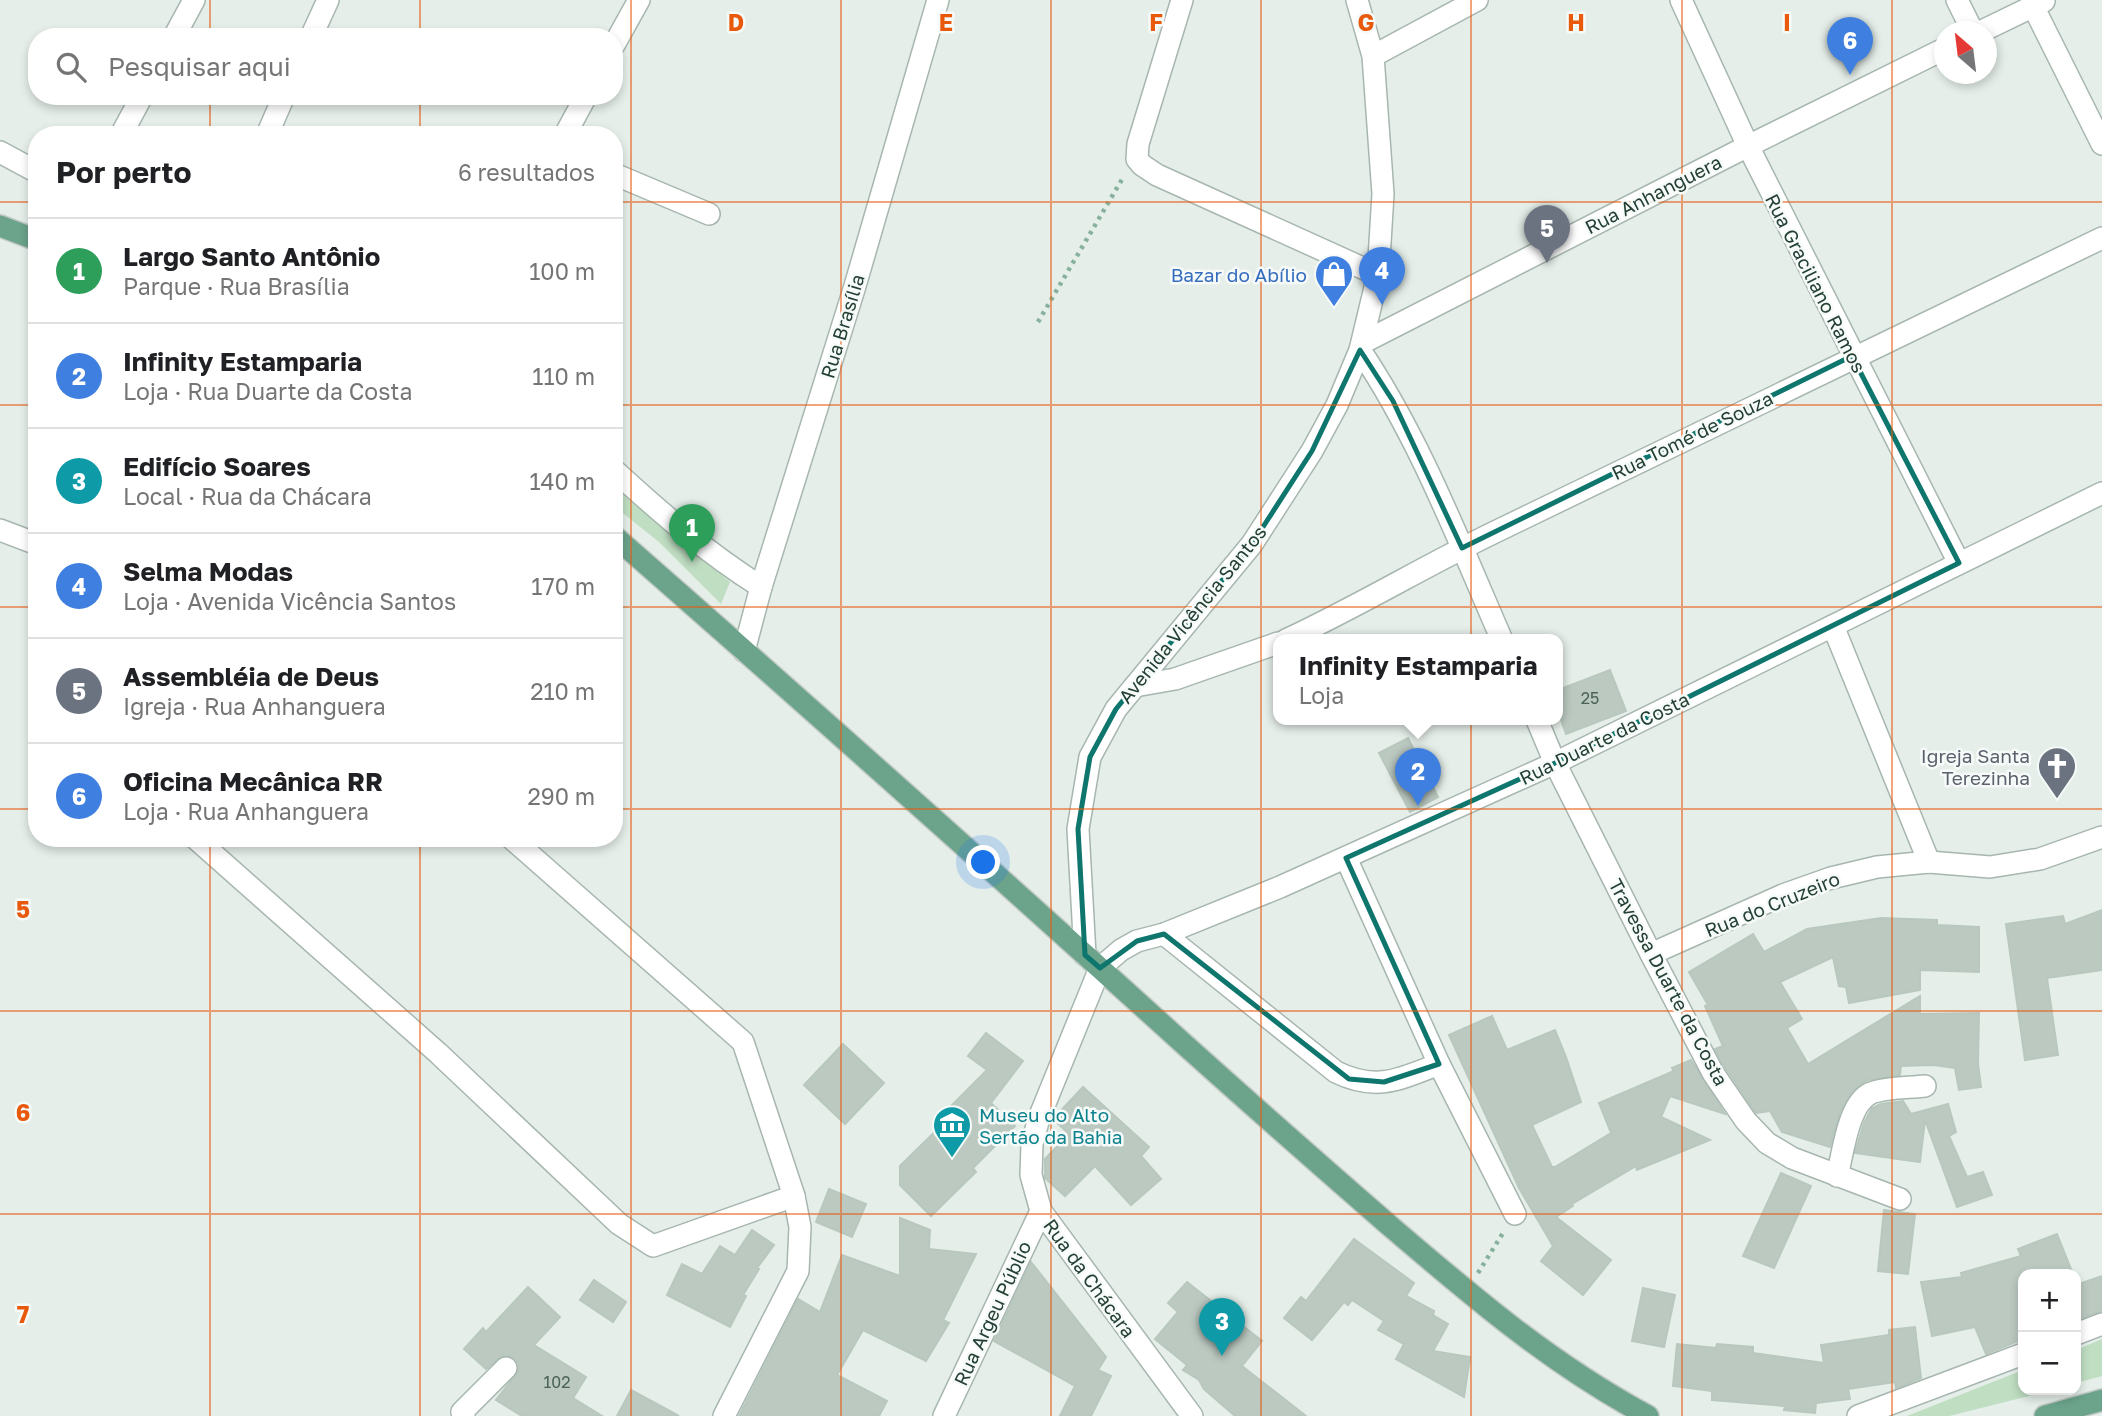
<!DOCTYPE html>
<html lang="pt">
<head>
<meta charset="utf-8">
<style>
  body { margin:0; font-family:"Golos Text",sans-serif; background:#f6f6f6; color:#202124 }
  .controls { position:absolute; right:21px; bottom:21px; display:grid; overflow:hidden; border-radius:14px; box-shadow:0 4px 10px #0003 }
  .controls button { width:63px; height:63px; display:grid; place-items:center; padding:0; border:0; border-bottom:2px solid #e0e0e0; background:#fff; color:#202124; font:35px sans-serif }
  .compass { position:absolute; left:1934px; top:21px; width:63px; height:63px; border-radius:50%; background:#fff; box-shadow:0 4px 10px #0003; rotate:332deg }
  .you { position:absolute; left:984px; top:863px; width:24px; height:24px; margin:-18px; border:5px solid #fff; border-radius:50%; background:#1a73e8; box-shadow:0 0 0 10px #1a73e833 }
  .badge { display:grid; place-items:center; width:46px; height:46px; border-radius:50%; background:#7d4340; color:#fff; font-size:23px; font-weight:700 }
  .pin { position:absolute; translate:-50% -58px; filter:drop-shadow(0 2px 4px #0008) }
  .pin::after { content:''; position:absolute; top:37px; width:24px; height:21px; background:inherit; clip-path:polygon(0 0,100% 0,50% 100%) }
  .popup { position:absolute; left:1273px; top:634px; width:290px; height:91px; box-sizing:border-box; display:grid; place-content:center; border-radius:14px; background:#fff; filter:drop-shadow(0 2px 5px #0005); font-size:23px; white-space:nowrap; color:#757577 }
  .popup b { font-size:26px; color:#202124 }
  .popup::after { content:''; position:absolute; left:50%; top:100%; margin-left:-14px; border:14px solid transparent; border-top-color:#fff }
  .list { margin:0; padding:0; list-style:none }
  h2 { display:flex; justify-content:space-between; align-items:center; height:91px; margin:0; padding:0 28px; font-size:30px }
  h2 small { font-size:23px; font-weight:400; color:#757577 }
  .list li { display:grid; grid-template-columns:46px 1fr auto; gap:21px; align-items:center; box-sizing:border-box; height:105px; padding:0 28px; border-top:2px solid #e0e0e0 }
  .list b { display:block; font-size:26px; white-space:nowrap }
  .list p { margin:0; font-size:23px; white-space:nowrap; color:#757577 }
  .list em { font-size:23px; font-style:normal; color:#757577 }
  .icon { flex:none; width:38px; height:38px; fill:none; stroke:currentColor; stroke-width:2; stroke-linecap:round; stroke-linejoin:round }
  .map { position:relative; flex:none; width:2102px; height:1416px; overflow:hidden }
  .search { position:absolute; background:#fff; box-shadow:0 4px 10px #0003; left:28px; top:28px; width:595px; height:77px; display:flex; align-items:center; gap:18px; box-sizing:border-box; padding:0 24px; border-radius:28px; color:#757577; font-size:26px }
  .panel { position:absolute; background:#fff; box-shadow:0 4px 10px #0003; left:28px; top:126px; width:595px; height:721px; border-radius:28px }
  .map>svg:first-child { display:block }
  .green { fill:#bfdec2 }
  .building { fill:#bbc9c1; stroke:#b8c8be; stroke-width:2 }
  .lines { fill:none; stroke-linecap:round; stroke-linejoin:round }
  .minor-casing { stroke:#a7b6af; stroke-width:24 }
  .major-casing { stroke:#c2cac6; stroke-width:24 }
  .path { stroke:#87b19c; stroke-width:4.5; stroke-dasharray:3.5 5; stroke-linecap:butt }
  .minor { stroke:#fff; stroke-width:21 }
  .major { stroke:#6ba38b; stroke-width:21 }
  .marked { fill:none; stroke:#0f766e; stroke-width:5; stroke-linejoin:round }
  .grid { fill:none; stroke:#e8590c; stroke-width:2; stroke-opacity:0.55 }
  .labels { text-anchor:middle; dominant-baseline:central; stroke-width:5; stroke-linejoin:round; paint-order:stroke }
  .number-label { font-size:16px; fill:#4a6257 }
  .street-label { font-size:19px; fill:#244034; stroke:#f6faf8 }
  .shop-label { font-size:19px; fill:#366cbe; stroke:#f6faf8; text-anchor:end }
  .worship-label { font-size:19px; fill:#5b616d; stroke:#f6faf8; text-anchor:end }
  .culture-label { font-size:19px; fill:#0d838f; stroke:#f6faf8; text-anchor:start }
  .grid-label { font-size:23px; text-anchor:middle; font-weight:bold; fill:#e8590c; stroke:#f6faf8; stroke-width:5; stroke-linejoin:round; paint-order:stroke }
</style>
</head>
<body>
<div class="map">
<svg width="2102" height="1416" viewBox="0 0 2102 1416">
  <rect width="100%" height="100%" fill="#e5eee9"/>
  <g class="green">
    <polygon points="614,484 730,582 721,604 659,542 614,506"/>
    <polygon points="2102,1339 2102,1376 2076,1383 2076,1350"/>
    <polygon points="2023,1370 2023,1390 2053,1390 1949,1416 1907,1416"/>
  </g>
  <g class="building">
    <polygon points="1610,670 1626,711 1566,734 1558,711 1558,690"/>
    <polygon points="1408,738 1438,797 1410,812 1379,753"/>
    <polygon points="2102,910 2102,970 2047,978 2058,1055 2025,1060 2006,924 2063,916 2065,924"/>
    <polygon points="1881,918 1937,920 1937,925 1979,927 1979,972 1920,970 1920,990 1849,1003 1846,987 1839,986 1833,957 1780,982 1802,1019 1787,1028 1808,1064 1920,996 1920,1014 1979,1013 1978,1064 1981,1087 1959,1090 1955,1068 1934,1065 1901,1066 1900,1075 1867,1080 1853,1091 1840,1112 1830,1147 1782,1132 1770,1111 1756,1113 1724,1066 1715,1049 1723,1046 1705,1006 1708,1005 1689,972 1753,934 1764,952 1807,929"/>
    <polygon points="1492,1016 1507,1050 1555,1030 1566,1057 1581,1102 1532,1125 1552,1167 1555,1167 1611,1133 1599,1103 1674,1071 1672,1068 1691,1060 1725,1114 1670,1096 1661,1117 1710,1140 1637,1170 1636,1166 1572,1204 1573,1206 1556,1217 1611,1260 1583,1295 1541,1261 1553,1246 1519,1188 1449,1035"/>
    <polygon points="986,1033 1023,1061 991,1103 1015,1126 973,1168 976,1172 931,1216 900,1185 900,1166 953,1114 948,1109 987,1070 968,1056"/>
    <polygon points="843,1044 884,1083 845,1124 804,1085"/>
    <polygon points="1083,1087 1149,1147 1141,1156 1161,1179 1131,1205 1095,1166 1065,1196 1045,1178 1045,1159 1069,1134 1053,1119"/>
    <polygon points="1903,1101 1911,1114 1948,1104 1956,1132 1949,1136 1967,1177 1983,1172 1992,1195 1957,1207 1925,1120 1920,1162 1855,1153 1864,1123 1872,1108 1881,1104"/>
    <polygon points="1781,1173 1811,1186 1774,1268 1743,1256"/>
    <polygon points="829,1189 866,1204 852,1237 816,1222"/>
    <polygon points="1884,1210 1915,1214 1908,1274 1878,1271"/>
    <polygon points="900,1218 930,1230 929,1249 976,1254 943,1320 949,1323 926,1361 863,1330 837,1375 887,1401 879,1416 739,1416 798,1299 820,1312 842,1255 900,1276"/>
    <polygon points="752,1230 774,1245 757,1268 759,1269 743,1295 746,1296 730,1327 667,1295 682,1264 702,1274 720,1246 735,1255"/>
    <polygon points="2057,1234 2073,1274 2023,1274 2023,1339 1986,1354 1975,1327 1932,1336 1921,1282 1962,1277 1961,1273 2021,1256 2018,1249"/>
    <polygon points="1354,1239 1414,1283 1406,1296 1434,1311 1433,1315 1448,1324 1433,1351 1470,1357 1464,1397 1396,1359 1404,1344 1378,1330 1384,1321 1352,1300 1348,1305 1344,1302 1312,1340 1284,1318 1301,1297 1306,1301"/>
    <polygon points="1031,1262 1106,1357 1098,1370 1111,1376 1091,1416 1060,1416 1075,1386 994,1341"/>
    <polygon points="2102,1276 2102,1311 2076,1320 2076,1285"/>
    <polygon points="594,1280 626,1302 613,1322 580,1300"/>
    <polygon points="1187,1282 1262,1341 1242,1366 1306,1416 1235,1416 1204,1389 1199,1380 1183,1370 1187,1365 1155,1339 1178,1312 1168,1303"/>
    <polygon points="528,1287 560,1317 534,1345 586,1377 573,1398 602,1416 522,1416 496,1400 518,1372 519,1365 516,1359 510,1356 502,1356 486,1369 464,1349 483,1328 486,1332"/>
    <polygon points="1643,1288 1675,1295 1664,1347 1632,1341"/>
    <polygon points="1915,1327 1921,1378 1896,1388 1895,1382 1848,1389 1850,1399 1816,1403 1815,1413 1784,1410 1785,1406 1712,1400 1712,1391 1673,1386 1677,1344 1716,1348 1717,1344 1753,1347 1753,1353 1824,1363 1821,1345 1889,1335 1889,1330"/>
    <polygon points="631,1390 679,1416 617,1416"/>
  </g>
  <g class="lines">
    <defs>
      <g id="minor">
        <polyline points="1182,0 1138,144 1137,159 1142,165 1157,175 1378,275"/>
        <polyline points="1681,0 1748,146 1959,563"/>
        <polyline points="1957,0 1973,32"/>
        <polyline points="2033,6 2102,144"/>
        <polyline points="1980,32 2044,1"/>
        <polyline points="174,37 194,0"/>
        <polyline points="311,37 328,0"/>
        <polyline points="614,45 639,0"/>
        <polyline points="1373,56 1477,0"/>
        <polyline points="121,135 142,96"/>
        <polyline points="267,135 284,96"/>
        <polyline points="565,135 586,96"/>
        <polyline points="0,152 37,172"/>
        <polyline points="614,174 709,214"/>
        <polyline points="1362,343 1748,146 1944,49"/>
        <path d="M1360 350C1420 439 1459 542 1502 640"/>
        <path d="M614 470C662 514 706 552 761 587"/>
        <polyline points="0,530 37,544"/>
        <polyline points="1833,626 1929,862"/>
        <path d="M1286 640C1357 607 1423 567 1493 533 1695 434 1898 335 2102 238"/>
        <polyline points="744,651 761,587 855,286 938,0"/>
        <polyline points="1135,686 1175,679 1278,643"/>
        <polyline points="1537,720 1555,763 1651,954 1713,1073 1746,1121 1767,1143 1792,1158 1900,1199"/>
        <polyline points="195,838 438,1053 619,1224 653,1246 794,1196 743,1042 511,838"/>
        <polyline points="1346,858 1439,1064 1515,1214"/>
        <path d="M1164 934 1336 1072C1377 1092 1400 1079 1439 1064"/>
        <polyline points="1651,954 1783,895 1831,878 1877,867 1929,862 1990,867 2040,859 2102,837"/>
        <polyline points="1085,955 1078,829 1090,757 1116,709 1252,544 1312,451 1337,405 1360,350 1378,275 1383,194 1373,56 1357,0"/>
        <path d="M1837 1176C1843 1154 1848 1103 1871 1093 1887 1087 1909 1088 1925 1086"/>
        <polyline points="2076,1334 2102,1324"/>
        <polyline points="464,1416 462,1412 506,1368"/>
        <polyline points="724,1416 798,1271 800,1227 794,1196"/>
        <polyline points="944,1416 1041,1211"/>
        <polyline points="1192,1416 1041,1211 1031,1175 1032,1144 1039,1118 1100,968 1121,950 1137,941 1164,934 1280,887 1555,763 2102,493"/>
        <polyline points="1858,1416 2023,1354"/>
      </g>
      <g id="major">
        <polyline points="0,226 37,240"/>
        <path d="M614 536C806 704 996 874 1185 1045 1253 1106 1321 1166 1390 1226 1473 1297 1551 1364 1648 1416"/>
        <polyline points="2045,1416 2102,1400"/>
      </g>
    </defs>
    <use href="#minor" class="minor-casing"/>
    <use href="#major" class="major-casing"/>
    <g class="path">
      <polyline points="1038,322 1124,176"/>
      <polyline points="1478,1273 1503,1233"/>
    </g>
    <use href="#minor" class="minor"/>
    <use href="#major" class="major"/>
  </g>
  <path class="marked" d="M1360 350 1393 401 1462 548 1852 356 1959 563 1555 763 1346 858 1439 1064 1384 1082 1349 1079 1164 934 1137 941 1100 968 1085 955 1078 829 1090 757 1116 709 1252 544 1312 451Z"/>
  <path class="grid" d="M210 0V37M420 0V37M631 0V1416M841 0V1416M1051 0V1416M1261 0V1416M1471 0V1416M1682 0V1416M1892 0V1416M210 96V135M420 96V135M0 202H37M614 202H2102M0 405H37M614 405H2102M0 607H37M614 607H2102M0 809H37M614 809H2102M210 838V1416M420 838V1416M0 1011H2102M0 1214H2102"/>
  <defs>
    <symbol id="shop-pin" viewBox="-11 -11 22 30"><path d="M0 17L-7.5 6A9.5 9.5 0 1 1 7.5 6Z" fill="#3f7fe0" stroke="#f6faf8"/><path d="M-5-2.5h2.3a2.7 3.5 0 0 1 5.4 0H5L5.5 6h-11ZM-1.5-2.5h3a1.5 2.3 0 0 0-3 0Z" fill="#fff"/></symbol>
    <symbol id="church-pin" viewBox="-11 -11 22 30"><path d="M0 17L-7.5 6A9.5 9.5 0 1 1 7.5 6Z" fill="#6b7280" stroke="#f6faf8"/><path d="M-1.2-6h2.4v3.5h3.3v2.4h-3.3V6h-2.4V-.1h-3.3v-2.4h3.3Z" fill="#fff"/></symbol>
    <symbol id="museum-pin" viewBox="-11 -11 22 30"><path d="M0 17L-7.5 6A9.5 9.5 0 1 1 7.5 6Z" fill="#0f9aa8" stroke="#f6faf8"/><path d="M0-6L6-3V-2H-6V-3ZM-5-1h2V3h-2ZM-1-1h2V3h-2ZM3-1h2V3H3ZM-6 4H6V6H-6Z" fill="#fff"/></symbol>
  </defs>
  <g fill-rule="evenodd">
    <use href="#shop-pin" x="1312" y="252" width="44" height="60"/>
    <use href="#church-pin" x="2035" y="744" width="44" height="60"/>
    <use href="#museum-pin" x="930" y="1103" width="44" height="60"/>
  </g>
  <g class="labels">
    <g class="number-label">
      <text x="1590" y="698">25</text>
      <text x="557" y="1382">102</text>
    </g>
    <g class="street-label">
      <text transform="translate(1653 194) rotate(-27)">Rua Anhanguera</text>
      <text transform="translate(1816 283) rotate(63)">Rua Graciliano Ramos</text>
      <text transform="translate(842 326) rotate(-73)">Rua Brasília</text>
      <text transform="translate(1692 435) rotate(-26)">Rua Tomé de Souza</text>
      <text transform="translate(1192 614) rotate(-51)">Avenida Vicência Santos</text>
      <text transform="translate(1604 738) rotate(-26)">Rua Duarte da Costa</text>
      <text transform="translate(1772 904) rotate(-22)">Rua do Cruzeiro</text>
      <text transform="translate(1669 982) rotate(62)">Travessa Duarte da Costa</text>
      <text transform="translate(1090 1278) rotate(54)">Rua da Chácara</text>
      <text transform="translate(992 1313) rotate(-65)">Rua Argeu Públio</text>
    </g>
    <g class="shop-label">
      <text x="1307" y="274">Bazar do Abílio</text>
    </g>
    <g class="worship-label">
      <text x="2030" y="755">Igreja Santa<tspan x="2030" dy="22">Terezinha</tspan></text>
    </g>
    <g class="culture-label">
      <text x="979" y="1114">Museu do Alto<tspan x="979" dy="22">Sertão da Bahia</tspan></text>
    </g>
  </g>
  <g class="grid-label">
    <text x="736" y="31">D</text>
    <text x="946" y="31">E</text>
    <text x="1156" y="31">F</text>
    <text x="1366" y="31">G</text>
    <text x="1576" y="31">H</text>
    <text x="1787" y="31">I</text>
    <text x="23" y="918">5</text>
    <text x="23" y="1121">6</text>
    <text x="23" y="1323">7</text>
  </g>
</svg>
<div class="controls">
<button>+</button>
<button>−</button>
</div>
<svg class="compass" viewBox="-18 -18 36 36"><path d="M0-13l5 13h-10z" fill="#e53935"/><path d="M0 13l5-13h-10z" fill="#757577"/></svg>
<div class="you"></div>
<div class="pin badge" style="left:692px;top:562px;background:#2e9e5b">1</div>
<div class="pin badge" style="left:1418px;top:806px;background:#3f7fe0">2</div>
<div class="popup"><b>Infinity Estamparia</b>Loja</div>
<div class="pin badge" style="left:1222px;top:1356px;background:#0f9aa8">3</div>
<div class="pin badge" style="left:1382px;top:305px;background:#3f7fe0">4</div>
<div class="pin badge" style="left:1547px;top:263px;background:#6b7280">5</div>
<div class="pin badge" style="left:1850px;top:75px;background:#3f7fe0">6</div>
<div class="search"><svg class="icon" aria-label="search" viewBox="0 0 24 24"><circle cx="10" cy="10" r="6"/><path d="M15 15l6 6"/></svg>Pesquisar aqui</div>
<section class="panel">
<h2>Por perto<small>6 resultados</small></h2>
<ul class="list">
<li><span class="badge" style="background:#2e9e5b">1</span><div><b>Largo Santo Antônio</b><p>Parque · Rua Brasília</p></div><em>100 m</em></li>
<li><span class="badge" style="background:#3f7fe0">2</span><div><b>Infinity Estamparia</b><p>Loja · Rua Duarte da Costa</p></div><em>110 m</em></li>
<li><span class="badge" style="background:#0f9aa8">3</span><div><b>Edifício Soares</b><p>Local · Rua da Chácara</p></div><em>140 m</em></li>
<li><span class="badge" style="background:#3f7fe0">4</span><div><b>Selma Modas</b><p>Loja · Avenida Vicência Santos</p></div><em>170 m</em></li>
<li><span class="badge" style="background:#6b7280">5</span><div><b>Assembléia de Deus</b><p>Igreja · Rua Anhanguera</p></div><em>210 m</em></li>
<li><span class="badge" style="background:#3f7fe0">6</span><div><b>Oficina Mecânica RR</b><p>Loja · Rua Anhanguera</p></div><em>290 m</em></li>
</ul>
</section>
</div>
</body>
</html>
